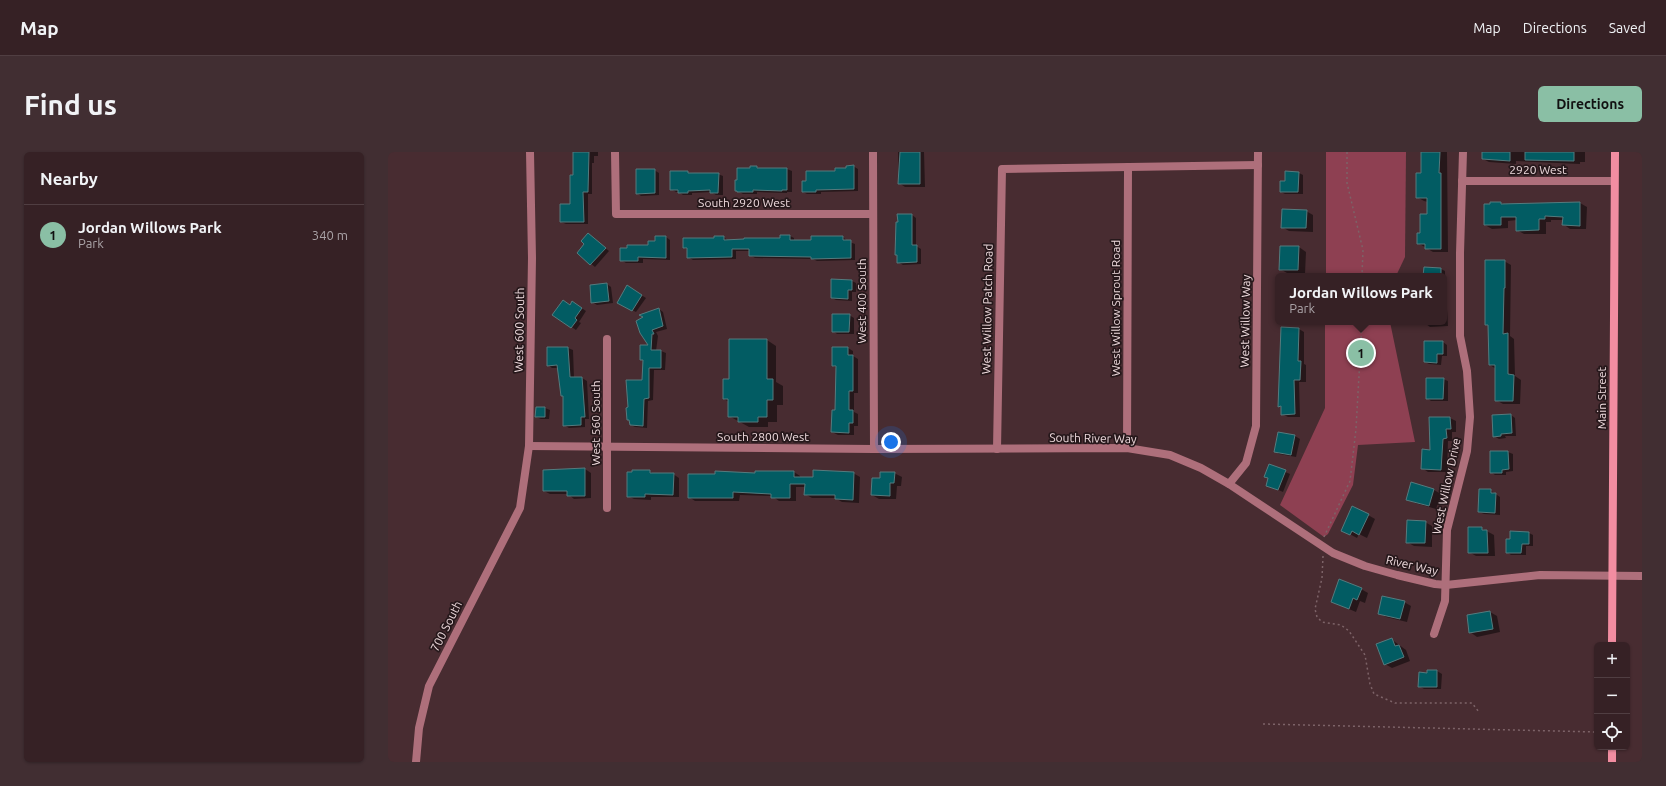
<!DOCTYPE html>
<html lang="en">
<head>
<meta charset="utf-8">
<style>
  body { margin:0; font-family:Ubuntu,sans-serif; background:#412e32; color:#f1f3f6 }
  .controls { position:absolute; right:12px; bottom:12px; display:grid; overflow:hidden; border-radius:6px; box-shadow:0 1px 3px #0004 }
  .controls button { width:36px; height:36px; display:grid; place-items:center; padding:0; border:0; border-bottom:1px solid #503e42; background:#362125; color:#f1f3f6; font:20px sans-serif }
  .you { position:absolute; left:503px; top:290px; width:14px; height:14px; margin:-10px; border:3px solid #fff; border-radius:50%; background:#1a73e8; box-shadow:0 0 0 6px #1a73e833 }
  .badge { display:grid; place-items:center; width:26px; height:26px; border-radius:50%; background:#8abfa5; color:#111; font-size:13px; font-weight:700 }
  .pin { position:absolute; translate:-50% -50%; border:2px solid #fff; box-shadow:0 1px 4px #0006 }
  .popup { position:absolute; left:887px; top:121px; width:172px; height:52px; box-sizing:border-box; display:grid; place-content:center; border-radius:6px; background:#362125; filter:drop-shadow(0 1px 3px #0005); font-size:13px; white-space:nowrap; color:#aaa3a7 }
  .popup b { font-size:15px; color:#f1f3f6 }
  .popup::after { content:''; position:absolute; left:50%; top:100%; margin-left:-8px; border:8px solid transparent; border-top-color:#362125 }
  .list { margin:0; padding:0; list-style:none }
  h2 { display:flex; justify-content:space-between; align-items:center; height:52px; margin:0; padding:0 16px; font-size:17px }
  h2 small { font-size:13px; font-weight:400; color:#aaa3a7 }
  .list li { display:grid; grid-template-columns:26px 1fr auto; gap:12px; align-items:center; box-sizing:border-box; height:60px; padding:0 16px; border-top:1px solid #503e42 }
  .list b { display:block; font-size:15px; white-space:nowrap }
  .list p { margin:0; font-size:13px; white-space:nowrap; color:#aaa3a7 }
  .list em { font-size:13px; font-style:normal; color:#aaa3a7 }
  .icon { flex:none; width:22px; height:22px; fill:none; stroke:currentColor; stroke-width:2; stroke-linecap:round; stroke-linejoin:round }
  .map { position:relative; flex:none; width:1254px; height:610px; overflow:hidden; border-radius:6px }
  header { display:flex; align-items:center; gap:24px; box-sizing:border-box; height:56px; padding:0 20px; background:#362125; border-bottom:1px solid #503e42 }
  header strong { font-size:19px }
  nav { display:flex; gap:22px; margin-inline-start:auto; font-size:14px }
  .intro { display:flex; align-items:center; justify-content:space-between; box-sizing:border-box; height:96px; padding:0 24px }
  h1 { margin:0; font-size:28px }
  .button { padding:10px 18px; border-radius:6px; background:#8abfa5; color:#111; font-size:14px; font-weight:700 }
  main { display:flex; gap:24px; padding:0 24px }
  aside { flex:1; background:#362125; border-radius:6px; box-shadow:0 1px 3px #0004 }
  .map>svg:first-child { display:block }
  .green { fill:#8e4052 }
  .shadow { fill:#0007 }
  .building { fill:#025c63; stroke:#557b7e }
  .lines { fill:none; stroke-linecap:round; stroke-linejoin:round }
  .path { stroke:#7d6368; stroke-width:1.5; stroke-dasharray:2 3; stroke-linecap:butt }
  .street { stroke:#ae6f7b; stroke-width:8 }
  .secondary { stroke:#f28da1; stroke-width:8 }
  .labels { text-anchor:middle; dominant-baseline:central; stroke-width:3.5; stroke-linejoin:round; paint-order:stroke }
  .street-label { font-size:12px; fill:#eedadd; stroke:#26181b }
</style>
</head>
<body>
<header>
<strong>Map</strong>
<nav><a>Map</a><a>Directions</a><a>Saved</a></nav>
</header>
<div class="intro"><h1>Find us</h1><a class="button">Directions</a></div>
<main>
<aside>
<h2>Nearby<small></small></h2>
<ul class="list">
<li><span class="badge">1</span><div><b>Jordan Willows Park</b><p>Park</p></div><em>340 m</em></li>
</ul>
</aside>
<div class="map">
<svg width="1254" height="610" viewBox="0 0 1254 610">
  <rect width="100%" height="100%" fill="#482c31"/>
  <g class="green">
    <polygon points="938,0 1018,0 1017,105 1008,124 938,124"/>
    <polygon points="937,170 1002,170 1027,290 970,293 965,333 940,382 936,385 892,353 937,256"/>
  </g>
  <g class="shadow">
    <polygon points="186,0 210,0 210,4 206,4 206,11 204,11 204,42 200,42 200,72 178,72 173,70 183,53 186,24"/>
    <polygon points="510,0 536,0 537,35 517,35 511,31"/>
    <polygon points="1034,0 1059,0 1060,100 1045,100 1030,91 1040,63 1040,50 1036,49 1029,45 1034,22"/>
    <polygon points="1095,0 1197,0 1197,10 1192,10 1192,12 1128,9 1128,12 1101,10 1095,7"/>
    <polygon points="465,14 470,17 470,39 433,40 433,42 419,42 415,40 448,20"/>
    <polygon points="369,15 372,17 399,17 404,19 404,40 399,40 399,41 369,40 369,42 355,42 348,38 350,29 363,17"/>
    <polygon points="266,18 271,21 271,43 253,44 249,41"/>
    <polygon points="283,20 330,22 335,24 335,43 328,43 323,40 304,41 304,43 295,43 291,40 288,40 283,37"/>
    <polygon points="911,21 915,23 915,42 897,42 893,40 898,30"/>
    <polygon points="1113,51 1118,53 1192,51 1199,55 1198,77 1182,77 1175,72 1175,68 1163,68 1163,70 1158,70 1158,82 1136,82 1129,78 1129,68 1120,69 1120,76 1104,77 1097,73"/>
    <polygon points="918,59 925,63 925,80 901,79 894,75"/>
    <polygon points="524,63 528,66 528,94 533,97 533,112 515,113 510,110"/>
    <polygon points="200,82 221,99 207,115 190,101 198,92"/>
    <polygon points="402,84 406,86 406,89 424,89 455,85 459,89 467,92 467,108 429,109 425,107 367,106 362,103 362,99 348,99 348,107 305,108 300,105 300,98 296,96 336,85 340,89 393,87"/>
    <polygon points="278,85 282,88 282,108 255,107 255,111 238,111 233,108"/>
    <polygon points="893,95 911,95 918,100 917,122 899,121 892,117"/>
    <polygon points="1116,109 1123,113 1122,184 1126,187 1127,224 1133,228 1132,252 1115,252 1108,248 1108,217 1102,213 1101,174 1098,173"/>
    <polygon points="1053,117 1057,119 1057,135 1056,124 1036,124"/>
    <polygon points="464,129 468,131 468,140 464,140 464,149 448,148 444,146"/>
    <polygon points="219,132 223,135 225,151 209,153 204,150"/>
    <polygon points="240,135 258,146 248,160 230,151"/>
    <polygon points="189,153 198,159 191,170 193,171 188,178 166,163 183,154"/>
    <polygon points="1056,155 1059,157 1060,174 1042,175 1038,172 1038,170 1056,170"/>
    <polygon points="271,157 275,160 279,177 268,180 270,184 268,199 273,199 278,201 277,218 266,218 265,248 260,249 259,276 247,275 243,273 242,269 240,267 255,229 256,209 253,207 262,194 252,181"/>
    <polygon points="461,163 466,166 466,182 449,182 445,179"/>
    <polygon points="894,176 911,177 916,180 916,212 918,213 918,230 911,230 912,265 900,265 894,262 894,255 891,254"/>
    <polygon points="379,188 388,194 388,230 395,234 395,253 389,253 389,270 380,270 380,275 361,275 341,264 341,250 336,247 342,228"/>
    <polygon points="1055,190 1059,193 1059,204 1054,204 1053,213 1041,212 1037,210"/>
    <polygon points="160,196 180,196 185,198 186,226 194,226 199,229 201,267 197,267 197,275 181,276 176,273 176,245 171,216 164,216 160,213"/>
    <polygon points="460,196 465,199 465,204 470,207 470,241 466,241 466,260 470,262 470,274 466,274 466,283 450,283 444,280 448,259 449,216 445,214"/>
    <polygon points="1055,227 1060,229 1060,249 1043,249 1039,246"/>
    <polygon points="149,256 157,256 162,258 161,267 153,267 148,265"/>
    <polygon points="1123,263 1127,266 1128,284 1117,284 1118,286 1111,287 1106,284"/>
    <polygon points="1062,266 1068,269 1068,280 1064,280 1064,289 1060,289 1059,320 1040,320 1034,316"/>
    <polygon points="891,281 907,284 912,287 908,305 891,302 887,299"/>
    <polygon points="1103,300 1120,300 1125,302 1125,319 1118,320 1118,323 1107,323 1103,320"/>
    <polygon points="881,313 902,322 895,340 879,333 881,327"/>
    <polygon points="197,317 203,321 203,346 186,347 180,342 162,342 156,339"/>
    <polygon points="261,319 266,322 285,322 291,326 291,345 263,345 263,348 246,347 240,344"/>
    <polygon points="368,320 406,320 412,324 412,326 426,326 465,321 472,325 471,351 454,350 447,346 424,346 417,342 418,335 408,335 408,349 391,349 384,344 352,343 351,349 307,349 301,345 368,322"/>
    <polygon points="506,321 514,325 513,334 509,334 508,347 491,347 484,343 493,327"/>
    <polygon points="1046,338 1053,342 1048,357 1027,351 1020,347"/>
    <polygon points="1102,338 1112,345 1112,363 1096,362 1091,360"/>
    <polygon points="980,363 987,367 979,386 971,382 969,386 954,378"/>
    <polygon points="1037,370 1044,374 1044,395 1026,394 1019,390"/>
    <polygon points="1093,376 1106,383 1107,404 1088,404 1081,400"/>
    <polygon points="1141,381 1145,383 1145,394 1138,394 1138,403 1123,403 1119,400 1123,388"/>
    <polygon points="973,437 980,441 977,451 972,449 968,460 944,450"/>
    <polygon points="1016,450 1023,454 1019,470 998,465 991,461"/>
    <polygon points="1102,460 1109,464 1112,480 1089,485 1082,480"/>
    <polygon points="1003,487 1018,498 1022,509 1004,516 997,512"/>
    <polygon points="1040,519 1049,519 1054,522 1053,537 1036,537 1031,534 1040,522"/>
  </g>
  <g class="building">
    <polygon points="185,0 201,0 200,40 195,40 196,70 172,70 172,52 182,52 182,23 185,23"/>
    <polygon points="512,0 532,0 532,32 510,32"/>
    <polygon points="1033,0 1052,0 1051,21 1053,21 1053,97 1037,97 1037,92 1029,92 1029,81 1032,81 1032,62 1039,62 1039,46 1028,46 1028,21 1033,21"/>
    <polygon points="1094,0 1122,0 1122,9 1094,7"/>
    <polygon points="1137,0 1186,0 1186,9 1137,8"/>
    <polygon points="466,13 466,37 428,38 428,40 414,40 414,29 418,29 418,19 447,19 447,16 458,16 458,14"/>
    <polygon points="362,14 369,14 369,16 399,16 399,38 394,38 394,39 365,38 365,40 349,40 349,39 347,39 347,28 349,28 349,16 362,16"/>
    <polygon points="248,17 267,17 267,41 248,42"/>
    <polygon points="282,19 300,19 300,21 331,21 330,41 322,41 322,38 300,39 300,41 290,41 290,38 282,38"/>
    <polygon points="897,19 911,20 910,40 892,40 892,29 897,29"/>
    <polygon points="1102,50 1113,50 1113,52 1192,50 1192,74 1174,73 1175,65 1157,64 1157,67 1151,67 1151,78 1128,79 1128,65 1113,65 1113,73 1096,73 1096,52 1102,52"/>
    <polygon points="894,57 919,58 918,76 893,76"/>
    <polygon points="509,62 524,62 524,93 529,93 529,110 509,111 509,103 507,103 508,70 510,70"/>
    <polygon points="200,81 218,96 202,113 189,101 196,92 193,89"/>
    <polygon points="392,83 402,83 402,88 423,88 423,84 455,84 455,88 463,88 463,106 423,107 423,105 361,104 361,97 344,97 344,105 299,106 299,96 295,96 295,86 326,86 326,84 336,84 336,88 356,87 356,86 392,86"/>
    <polygon points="267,84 278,84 278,106 250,105 250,109 232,109 232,96 239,96 239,93 260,93 260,89 267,89"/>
    <polygon points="892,94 911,94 910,118 891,118"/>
    <polygon points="1097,108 1117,108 1117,136 1116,136 1115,182 1120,181 1120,222 1126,223 1125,249 1107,249 1107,213 1101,213 1100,173 1097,173"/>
    <polygon points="1036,115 1053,116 1053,124 1035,124"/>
    <polygon points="443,127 464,128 464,138 460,138 460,147 443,146"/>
    <polygon points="219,131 221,149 203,151 202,133"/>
    <polygon points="239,133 254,143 244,159 229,151"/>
    <polygon points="175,148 182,153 184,149 194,156 187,166 189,168 183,176 164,163"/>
    <polygon points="271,156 275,174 264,178 266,182 264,182 263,198 273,198 273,216 261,216 261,246 256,247 255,274 242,273 241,268 239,268 238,256 240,255 238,228 254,228 255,208 252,208 252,193 260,193 252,181 248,169 255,165 251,163"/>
    <polygon points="444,162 462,162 461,180 444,180"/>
    <polygon points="893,175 911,176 910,209 913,209 912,228 906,228 907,262 893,263 893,254 890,255"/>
    <polygon points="341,187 379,187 379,227 385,227 385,248 379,248 379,265 370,265 370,270 350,270 350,265 340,265 340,247 335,247 335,227 341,227"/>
    <polygon points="1036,189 1055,189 1055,202 1049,202 1049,211 1036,210"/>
    <polygon points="159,195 180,195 182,225 194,225 197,265 193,265 193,273 175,274 175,244 173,244 169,213 159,214"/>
    <polygon points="444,195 460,195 460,203 465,203 465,239 461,239 461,258 465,258 465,271 461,271 461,281 443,280 444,258 447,258 448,214 444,214"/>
    <polygon points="1038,226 1056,226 1055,247 1038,247"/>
    <polygon points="148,255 157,255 157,265 147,265"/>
    <polygon points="1123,262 1124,281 1113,282 1113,284 1105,285 1104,263"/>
    <polygon points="1041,265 1062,265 1063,277 1058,277 1059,286 1055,287 1053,318 1033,317 1034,297 1042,298"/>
    <polygon points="890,280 907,283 903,303 886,300"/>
    <polygon points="1102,299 1120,299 1121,317 1114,318 1114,321 1102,321"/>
    <polygon points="881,312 898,318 890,338 878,334 880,326 876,325"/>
    <polygon points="197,316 197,344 179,344 179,339 155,339 155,318"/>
    <polygon points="244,318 262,318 262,321 286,321 285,343 257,342 257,345 239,345 239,320 244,320"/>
    <polygon points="425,318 466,320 465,348 447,347 447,343 416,343 417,332 402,332 402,346 383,346 383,342 345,340 345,346 300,346 300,322 327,322 327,319 367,321 367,319 406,319 406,325 425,325"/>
    <polygon points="492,320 507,320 506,331 502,331 502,344 483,343 484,326 492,326"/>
    <polygon points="1023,330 1046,337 1041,354 1018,348"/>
    <polygon points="1091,337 1103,337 1103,341 1108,341 1107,361 1090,360"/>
    <polygon points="964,354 981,362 971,383 964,379 962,383 953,379"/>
    <polygon points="1019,368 1038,369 1037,391 1018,391"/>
    <polygon points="1080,375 1094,375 1094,378 1099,378 1100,401 1080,401"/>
    <polygon points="1122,379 1141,380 1141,392 1134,392 1133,401 1118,401 1118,387 1122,387"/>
    <polygon points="951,427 974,436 969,448 965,446 961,457 943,450"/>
    <polygon points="994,444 1017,449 1012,467 990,462"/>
    <polygon points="1102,459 1105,477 1081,481 1079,463"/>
    <polygon points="1004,486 1007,494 1011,493 1016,505 996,513 988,492"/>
    <polygon points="1039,518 1049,518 1049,535 1030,535 1031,520 1039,521"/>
  </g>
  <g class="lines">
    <g class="path">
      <polyline points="959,0 959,31 975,98 974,124"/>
      <polyline points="936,385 962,329 968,277 974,170"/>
      <polyline points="935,404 934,426 927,457 929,465 934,470 953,473 961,479 977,503 982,532 986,542 1007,551 1084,551 1091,560"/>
      <polyline points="875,572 1209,580"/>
    </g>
    <g class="street">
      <polyline points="227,0 228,62 485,62"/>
      <polyline points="485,0 486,297"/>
      <polyline points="1074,29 1226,29"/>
      <polyline points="219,187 219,356"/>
      <polyline points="141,294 486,297 739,296 782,303 813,316 841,332 945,401 977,414 1009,423 1047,432 1058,433 1152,423 1254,424"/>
      <polyline points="739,296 740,15"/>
      <polyline points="609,297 614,17 870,13"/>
      <polyline points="841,332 858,311 868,274 870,0"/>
      <polyline points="1046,482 1057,449 1059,378 1079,299 1082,265 1079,219 1072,184 1072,101 1075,0"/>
      <polyline points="28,610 31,576 41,534 132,356 141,294 144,106 142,0"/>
    </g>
    <g class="secondary">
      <polyline points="1224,493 1227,0"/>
      <polyline points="1224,595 1224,610"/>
    </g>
  </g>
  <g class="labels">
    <g class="street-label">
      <text x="1150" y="17">2920 West</text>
      <text x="356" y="50">South 2920 West</text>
      <text transform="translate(473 149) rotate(-90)">West 400 South</text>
      <text transform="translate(727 156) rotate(-90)">West Willow Sprout Road</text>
      <text transform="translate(599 157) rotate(-89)">West Willow Patch Road</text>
      <text transform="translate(857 169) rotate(-89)">West Willow Way</text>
      <text transform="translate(131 178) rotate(-89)">West 600 South</text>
      <text transform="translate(1213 246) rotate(-90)">Main Street</text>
      <text transform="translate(207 271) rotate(-90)">West 560 South</text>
      <text x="375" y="284">South 2800 West</text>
      <text transform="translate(705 286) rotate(1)">South River Way</text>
      <text transform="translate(1058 334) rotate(-78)">West Willow Drive</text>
      <text transform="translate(1024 413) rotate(13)">River Way</text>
      <text transform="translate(58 474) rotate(-63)">700 South</text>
    </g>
  </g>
</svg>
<div class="controls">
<button>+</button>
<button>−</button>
<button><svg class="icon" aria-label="locate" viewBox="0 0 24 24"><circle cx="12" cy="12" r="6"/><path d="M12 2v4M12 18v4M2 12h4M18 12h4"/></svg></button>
</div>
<div class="you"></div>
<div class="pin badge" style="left:973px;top:201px">1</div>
<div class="popup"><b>Jordan Willows Park</b>Park</div>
</div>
</main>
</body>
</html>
